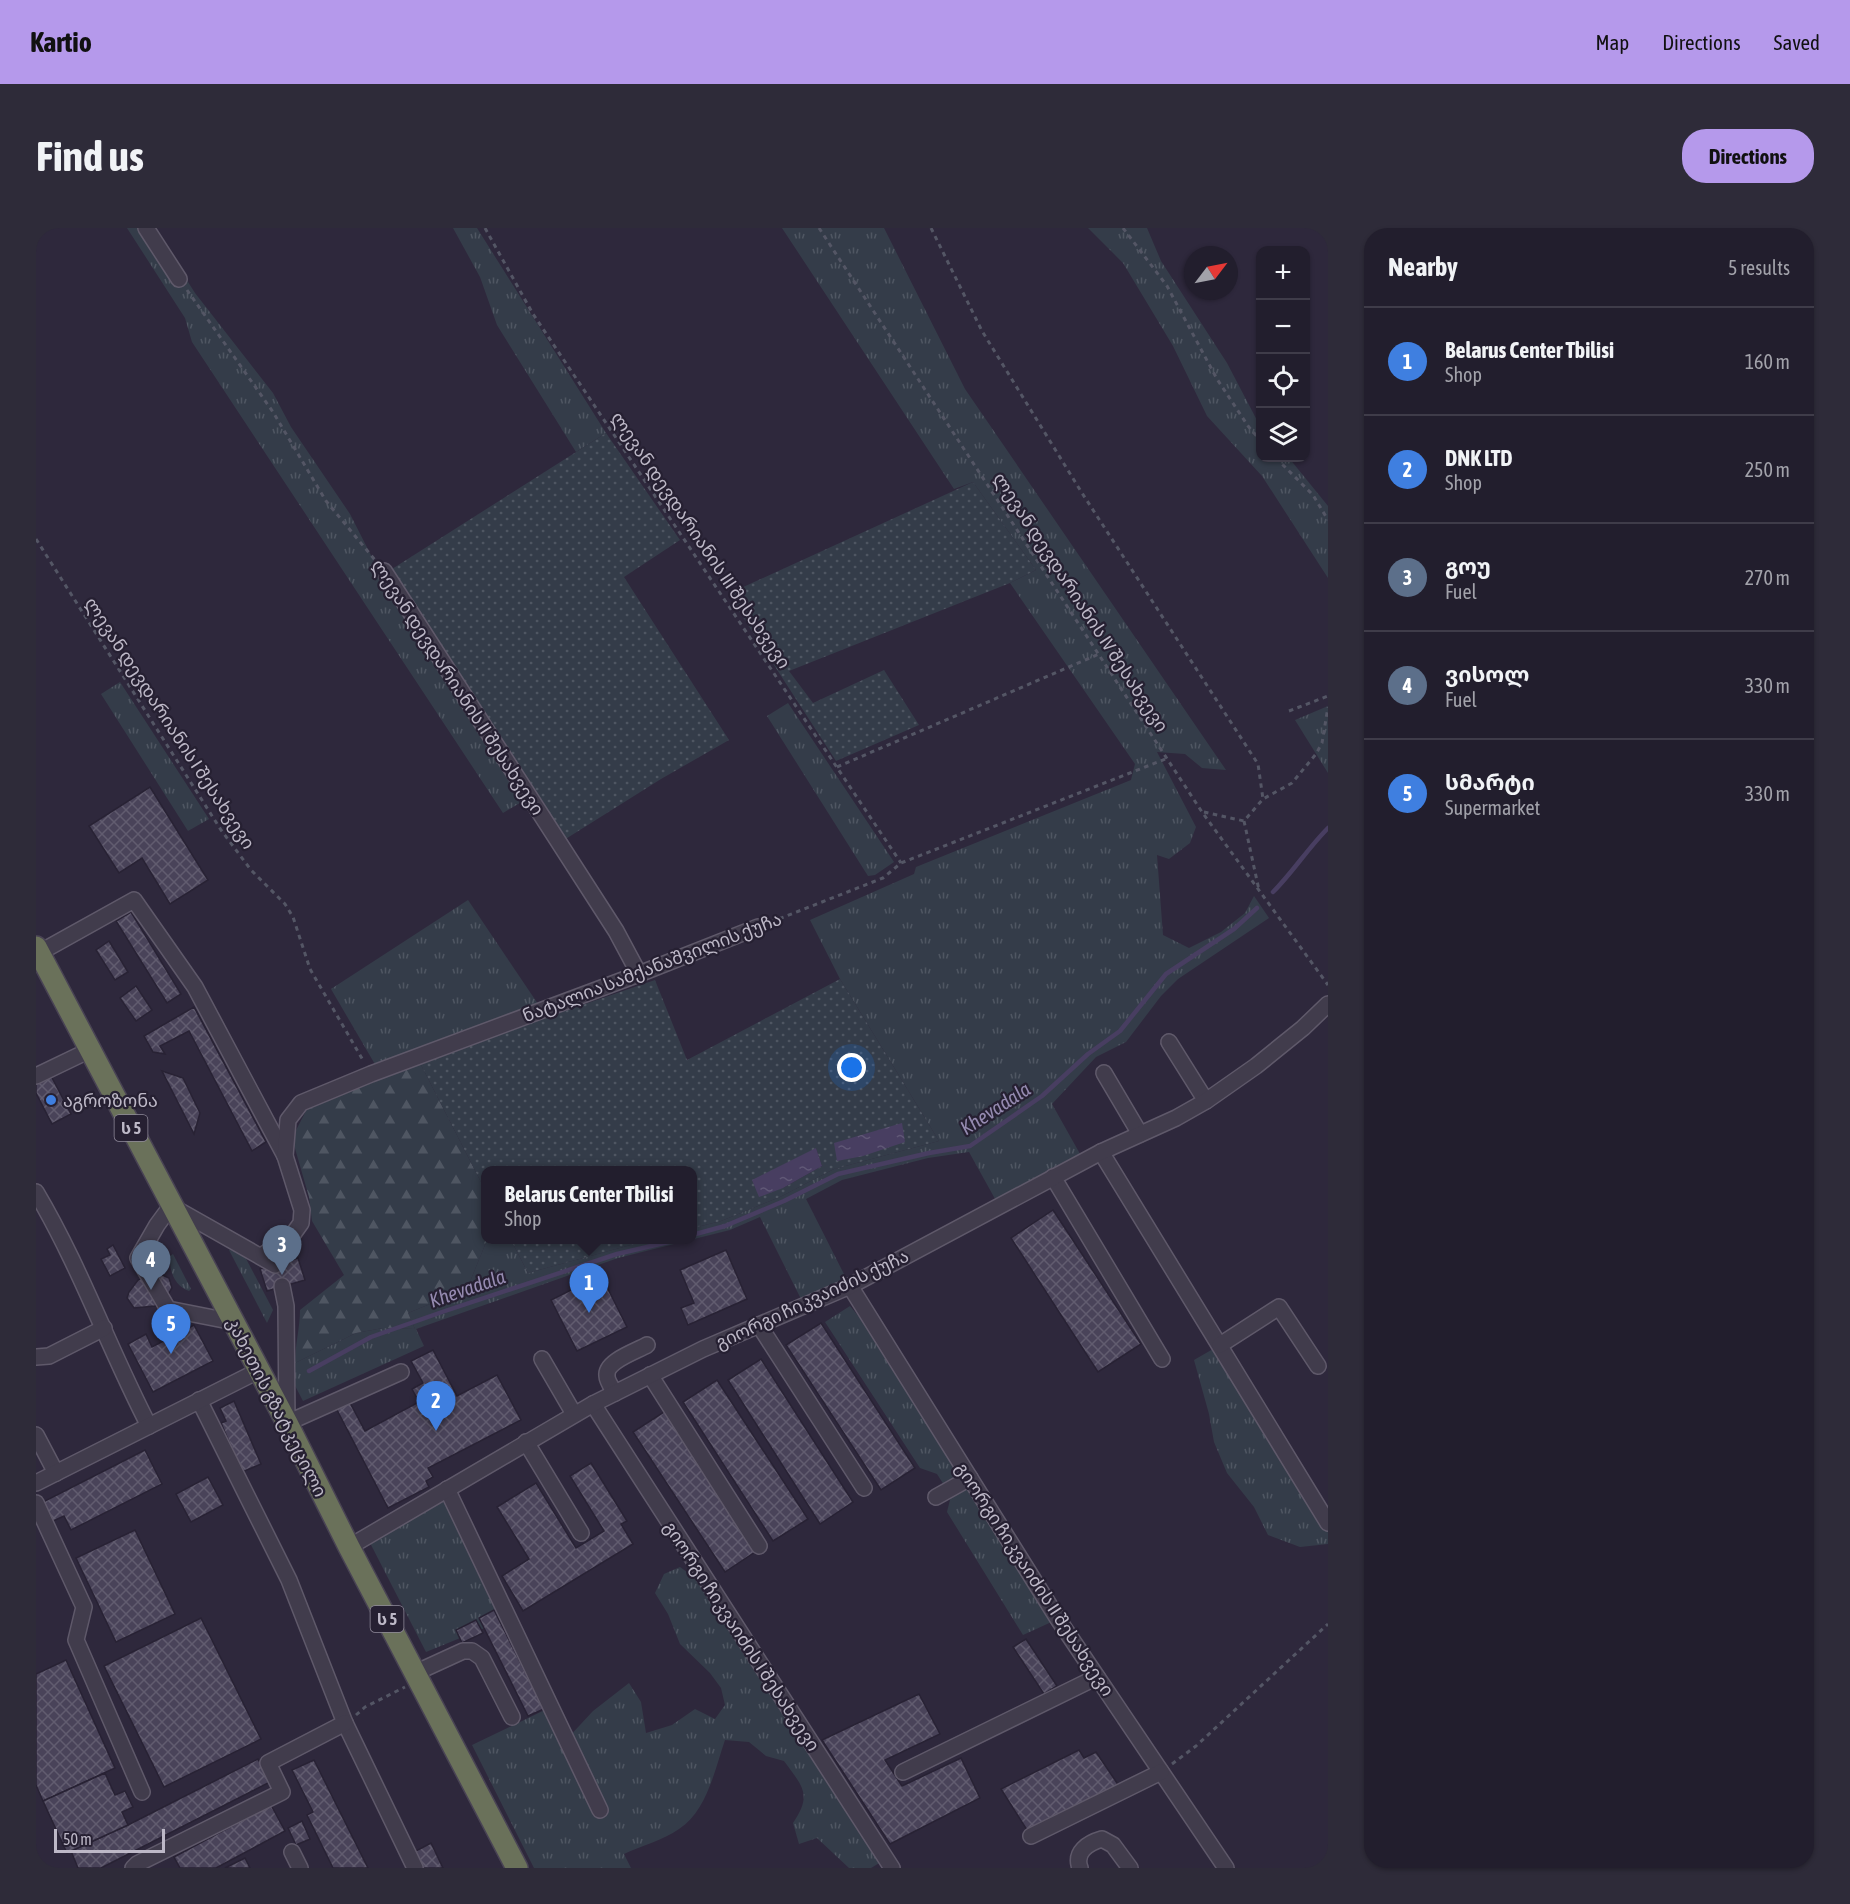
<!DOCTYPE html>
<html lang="en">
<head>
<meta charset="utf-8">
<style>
  body { margin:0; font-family:"Asap Condensed","Noto Sans Georgian",sans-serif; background:#2e2b39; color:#f1f3f6 }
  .controls { position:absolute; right:18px; top:18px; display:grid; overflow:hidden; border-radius:12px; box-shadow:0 2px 4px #0004 }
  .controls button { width:54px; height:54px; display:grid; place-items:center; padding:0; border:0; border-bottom:2px solid #3f3c49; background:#221e2d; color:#f1f3f6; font:30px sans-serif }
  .compass { position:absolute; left:1148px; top:18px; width:54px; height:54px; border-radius:50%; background:#221e2d; box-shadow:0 2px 4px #0004; rotate:58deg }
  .scale { position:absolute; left:18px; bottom:15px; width:111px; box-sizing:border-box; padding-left:6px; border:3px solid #bdb8c7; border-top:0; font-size:16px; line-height:21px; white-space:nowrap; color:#bdb8c7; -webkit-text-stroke:4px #262032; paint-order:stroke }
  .you { position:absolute; left:816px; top:840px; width:21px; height:21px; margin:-15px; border:4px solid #fff; border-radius:50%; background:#1a73e8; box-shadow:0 0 0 9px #1a73e833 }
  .badge { display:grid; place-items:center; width:39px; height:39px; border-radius:50%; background:#b599eb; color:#fff; font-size:20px; font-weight:700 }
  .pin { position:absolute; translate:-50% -50px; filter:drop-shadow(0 2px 3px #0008) }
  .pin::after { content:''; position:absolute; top:32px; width:21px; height:18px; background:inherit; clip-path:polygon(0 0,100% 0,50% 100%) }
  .popup { position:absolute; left:445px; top:938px; width:216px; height:78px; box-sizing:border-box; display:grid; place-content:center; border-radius:12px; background:#221e2d; filter:drop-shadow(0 2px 4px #0005); font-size:20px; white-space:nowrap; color:#a2a2aa }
  .popup b { font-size:22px; color:#f1f3f6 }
  .popup::after { content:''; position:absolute; left:50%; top:100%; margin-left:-12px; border:12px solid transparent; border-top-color:#221e2d }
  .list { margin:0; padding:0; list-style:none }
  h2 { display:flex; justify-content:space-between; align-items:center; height:78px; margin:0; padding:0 24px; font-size:26px }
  h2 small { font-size:20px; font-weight:400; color:#a2a2aa }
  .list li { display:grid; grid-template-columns:39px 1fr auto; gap:18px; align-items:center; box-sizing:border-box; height:108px; padding:0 24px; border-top:2px solid #3f3c49 }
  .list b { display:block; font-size:22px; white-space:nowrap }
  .list p { margin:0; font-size:20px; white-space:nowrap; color:#a2a2aa }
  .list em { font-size:20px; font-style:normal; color:#a2a2aa }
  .icon { flex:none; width:33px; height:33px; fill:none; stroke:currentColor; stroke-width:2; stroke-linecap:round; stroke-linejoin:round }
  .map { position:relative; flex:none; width:1292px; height:1640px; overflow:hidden; border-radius:24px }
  header { display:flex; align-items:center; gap:36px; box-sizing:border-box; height:84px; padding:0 30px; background:#b599eb; color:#111 }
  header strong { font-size:28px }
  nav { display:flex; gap:33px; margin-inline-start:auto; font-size:21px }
  .intro { display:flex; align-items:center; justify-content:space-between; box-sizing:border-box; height:144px; padding:0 36px }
  h1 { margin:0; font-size:42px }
  .button { padding:15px 27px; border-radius:24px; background:#b599eb; color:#111; font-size:21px; font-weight:700 }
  main { display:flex; gap:36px; padding:0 36px }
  aside { flex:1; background:#221e2d; border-radius:24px; box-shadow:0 2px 4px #0004 }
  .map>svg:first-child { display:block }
  .grass { fill:url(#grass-tufts) }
  .forest { fill:url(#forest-firs) }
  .garden { fill:url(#garden-dots); fill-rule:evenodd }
  .water { fill:url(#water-ripples) }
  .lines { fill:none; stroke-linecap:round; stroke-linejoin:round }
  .stream { stroke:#483e61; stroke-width:4.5 }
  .building { fill:url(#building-cross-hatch); stroke:#282234; stroke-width:1.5 }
  .minor-casing { stroke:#5f596a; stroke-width:18 }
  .highway-casing { stroke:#494354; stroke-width:24 }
  .path { stroke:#545665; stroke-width:3; stroke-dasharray:4.5 4.5; stroke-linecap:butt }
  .minor { stroke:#413c4c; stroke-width:15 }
  .highway { stroke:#6a715a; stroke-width:21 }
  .shop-dot { fill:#3f7fe0; stroke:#262032; stroke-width:2 }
  .labels { text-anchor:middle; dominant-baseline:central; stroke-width:4.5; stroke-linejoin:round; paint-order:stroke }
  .shield { fill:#262032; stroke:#908a9a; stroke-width:1.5 }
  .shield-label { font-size:16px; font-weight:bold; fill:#bdb8c7 }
  .street-label { font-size:18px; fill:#bdb8c7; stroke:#262032 }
  .poi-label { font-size:18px; fill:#bdb8c7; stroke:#262032; text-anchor:start }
  .water-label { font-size:20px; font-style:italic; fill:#958ab0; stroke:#262032 }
</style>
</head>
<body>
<header>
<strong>Kartio</strong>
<nav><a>Map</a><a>Directions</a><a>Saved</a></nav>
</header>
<div class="intro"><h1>Find us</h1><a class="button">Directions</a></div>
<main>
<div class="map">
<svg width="1292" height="1640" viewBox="0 0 1292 1640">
  <defs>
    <pattern id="grass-tufts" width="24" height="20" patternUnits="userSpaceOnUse" patternTransform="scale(1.5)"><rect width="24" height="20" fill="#343c49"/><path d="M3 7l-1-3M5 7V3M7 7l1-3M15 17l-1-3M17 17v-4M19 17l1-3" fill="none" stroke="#4f5662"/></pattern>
    <pattern id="forest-firs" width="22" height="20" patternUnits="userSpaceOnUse" patternTransform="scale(1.5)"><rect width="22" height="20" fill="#343c49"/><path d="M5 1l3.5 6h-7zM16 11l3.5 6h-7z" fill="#4f5662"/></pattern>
    <pattern id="garden-dots" width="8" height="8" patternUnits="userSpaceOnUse" patternTransform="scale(1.5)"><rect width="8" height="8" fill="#343c49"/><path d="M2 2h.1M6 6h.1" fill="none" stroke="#4f5662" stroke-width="1.8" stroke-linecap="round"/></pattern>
    <pattern id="water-ripples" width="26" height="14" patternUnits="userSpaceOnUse" patternTransform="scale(1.5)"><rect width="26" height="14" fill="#483e61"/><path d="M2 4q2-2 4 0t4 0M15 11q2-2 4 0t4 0" fill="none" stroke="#605876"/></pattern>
    <pattern id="building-cross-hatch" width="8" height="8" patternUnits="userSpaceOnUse" patternTransform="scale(1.5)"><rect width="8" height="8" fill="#494359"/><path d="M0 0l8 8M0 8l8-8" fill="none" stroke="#615c6f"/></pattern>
  </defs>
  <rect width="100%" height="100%" fill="#2e283c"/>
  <g class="grass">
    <polygon points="91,0 104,0 140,35 159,65 237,165 255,199 314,286 343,343 489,572 467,585 156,114 149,90"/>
    <polygon points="417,0 441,0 570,205 540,224 461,97 444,49"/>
    <polygon points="746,0 848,0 929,161 1190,542 1166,540 1149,526 1121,524 1160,599 1154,615 1133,631 1121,627 1127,707 1153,720 1185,704 1209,685 1218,668 1233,690 1142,751 1125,768 1090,814 1060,829 1016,876 1048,933 963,978 933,924 892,930 806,952 770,971 814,1058 768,1077 724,989 694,1002 582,1030 380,1101 388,1118 267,1173 256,1152 259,1135 320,1105 347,1100 379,1101 372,1085 431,1061 451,1012 475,1012 492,1045 613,1012 656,1012 657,1000 685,993 744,969 798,941 903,913 804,751 774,692 878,646 880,639 1095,552 1099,536 974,355 1000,342 937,254 918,261"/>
    <polygon points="1052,0 1111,0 1125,33 1191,135 1224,198 1224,230 1253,230 1292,278 1292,350 1226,248 1171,188 1137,118 1087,35"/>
    <polygon points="84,454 173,591 152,603 65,466"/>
    <polygon points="752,475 858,634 839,647 832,648 731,488"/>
    <polygon points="1292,478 1292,545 1259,492"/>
    <polygon points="432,672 502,776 340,838 295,761"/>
    <polygon points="193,1022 206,1023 237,1082 231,1095"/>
    <path d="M137 1026 155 1061 153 1063C138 1058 133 1042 134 1028Z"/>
    <polygon points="814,1078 864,1138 1022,1391 987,1407 911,1284 915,1268 901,1246 884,1240 789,1094"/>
    <polygon points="1184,1117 1292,1295 1292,1316 1264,1319 1232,1307 1218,1279 1191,1245 1178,1214 1173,1186 1158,1132"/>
    <polygon points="411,1261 473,1390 390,1424 331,1309"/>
    <path d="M644 1339 678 1364 850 1631 835 1640H813L781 1610 763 1616 757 1595C777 1566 766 1558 748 1533L730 1528 713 1514 689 1512C679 1541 671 1583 643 1601 627 1612 605 1618 588 1626L595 1640H498L436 1517 515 1479 531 1511 557 1483 593 1455 605 1474 610 1505 636 1497 659 1481 679 1491 689 1477 685 1460 674 1445 644 1416 632 1386 619 1365 628 1346Z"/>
  </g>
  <path class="forest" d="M383 833 449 962 450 1012H451L431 1061 372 1085 379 1101 347 1100 320 1105 259 1135C259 1117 264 1100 264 1082L308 1047 276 993 273 969 256 910 271 881 282 873Z"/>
  <g class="garden">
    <polygon points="570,205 644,312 588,349 693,512 625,551 528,612 356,341"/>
    <polygon points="937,254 1000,342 974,355 753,443 777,475 848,442 883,497 800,533 692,366"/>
    <path d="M804 751 903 913 798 941 744 969 685 993 657 1000 656 942H450L449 962 383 833 619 752 651 832ZM780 920 786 938 747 960Z"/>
    <polygon points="475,1012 613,1012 492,1045"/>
  </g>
  <g class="water">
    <polygon points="866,895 869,914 827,928 801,933 798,915"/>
    <polygon points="780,920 786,938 747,960 723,969 716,952"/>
  </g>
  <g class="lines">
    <g class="stream">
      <path d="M1237 664C1257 644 1272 620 1292 600"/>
      <polyline points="656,1007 689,998 748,973 802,946 893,925 934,918 1006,868 1052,826 1084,803 1130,746 1198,701 1221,680"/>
      <polyline points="273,1143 335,1109 409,1083 581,1026 641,1012"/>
    </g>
  </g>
  <g class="building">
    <polygon points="114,559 172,652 134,676 106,630 83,645 53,598"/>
    <polygon points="95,684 145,766 131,775 80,693"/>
    <polygon points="73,713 92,744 79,752 60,722"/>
    <polygon points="100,758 116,782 100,793 84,770"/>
    <polygon points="158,779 230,914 216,923 153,803 124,818 129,826 117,824 108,808"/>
    <polygon points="126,843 147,850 164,885 158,906"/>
    <polygon points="14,846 35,886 16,896 0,865 0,853"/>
    <polygon points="1017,982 1105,1116 1062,1144 975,1010"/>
    <polygon points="77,1017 89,1040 74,1048 65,1031 74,1027 71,1021"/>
    <polygon points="690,1022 711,1071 652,1097 645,1080 658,1075 644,1042"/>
    <polygon points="262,1030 269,1052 231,1063 224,1041"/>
    <polygon points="115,1046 124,1046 133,1050 136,1060 133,1065 128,1073 119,1078 98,1080 91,1070 93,1064 102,1052"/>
    <polygon points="565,1047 591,1099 541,1123 515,1072"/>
    <polygon points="785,1095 879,1240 845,1262 750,1117"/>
    <polygon points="158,1097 177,1133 117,1164 92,1116 110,1106 116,1119"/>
    <polygon points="397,1122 421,1168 461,1147 485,1192 392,1240 397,1249 390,1253 393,1259 352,1280 300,1180 313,1173 329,1203 383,1174 376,1161 387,1155 375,1133"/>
    <polygon points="725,1131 817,1274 784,1296 692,1152"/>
    <polygon points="681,1152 772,1291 737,1313 647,1174"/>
    <polygon points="198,1173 225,1236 206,1244 185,1195 190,1193 184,1180"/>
    <polygon points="631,1182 722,1322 689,1344 597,1204"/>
    <polygon points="109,1222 126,1256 35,1302 28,1288 15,1294 5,1275"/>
    <polygon points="555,1235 591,1293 585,1296 597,1316 487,1383 466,1348 493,1331 461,1279 500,1255 540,1320 568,1303 534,1248"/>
    <polygon points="172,1249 187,1277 155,1294 140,1266"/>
    <polygon points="99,1302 139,1386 80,1414 40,1330"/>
    <polygon points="458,1382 508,1481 492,1488 443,1390"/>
    <polygon points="165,1390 225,1511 128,1559 68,1438"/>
    <polygon points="440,1392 447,1405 426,1415 420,1402"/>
    <polygon points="990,1411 1021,1458 1008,1466 977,1419"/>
    <polygon points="30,1432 79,1540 7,1573 0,1557 0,1446"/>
    <polygon points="883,1466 904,1506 849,1532 866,1558 925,1530 944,1570 854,1616 786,1512"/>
    <polygon points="1043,1522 1048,1530 1060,1524 1083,1558 991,1602 965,1561"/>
    <polygon points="222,1531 234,1554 65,1640 42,1640 35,1623 92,1597"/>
    <polygon points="278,1532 332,1640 297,1640 271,1587 277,1584 256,1542"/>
    <polygon points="69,1545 79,1567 89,1563 97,1579 86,1584 92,1597 31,1625 7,1573"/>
    <polygon points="235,1577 249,1603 180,1640 144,1640 138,1629"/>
    <polygon points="266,1593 274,1611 260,1617 252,1600"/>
    <polygon points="395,1615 407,1640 385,1640 378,1624"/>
    <polygon points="209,1630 214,1640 189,1640"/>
  </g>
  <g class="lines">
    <defs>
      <g id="minor">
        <polyline points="110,0 143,51"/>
        <polyline points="348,343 580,703 603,746"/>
        <polyline points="3,725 98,672 159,759 249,928"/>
        <polyline points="1133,814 1170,873"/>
        <polyline points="1068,845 1104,906"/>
        <polyline points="0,848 54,822"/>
        <polyline points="1065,924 1292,1295"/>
        <polyline points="1017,949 1126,1131"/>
        <path d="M0 964C44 1038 73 1121 113 1198"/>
        <polyline points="225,1028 255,1009 265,995 266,982 249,928 252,892 265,875 335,846 603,746 722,699"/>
        <polyline points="246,1058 250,1078 251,1195 365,1144"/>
        <polyline points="814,1058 1022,1391 1190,1640"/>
        <polyline points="198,1094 132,1081 102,1030 121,997 135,978 239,1037"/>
        <polyline points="723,1097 828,1260"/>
        <polyline points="1184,1117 1243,1079 1282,1138"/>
        <polyline points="0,1129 13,1128 68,1100"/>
        <polyline points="506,1131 538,1186"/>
        <polyline points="614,1147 723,1318"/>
        <path d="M579 1165C576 1160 571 1153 571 1148 569 1133 601 1123 611 1117"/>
        <polyline points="163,1172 253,1352 309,1495 379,1640"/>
        <polyline points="557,1176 856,1640"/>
        <polyline points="0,1207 20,1245"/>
        <polyline points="490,1214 545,1305"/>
        <polyline points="0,1255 222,1143"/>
        <polyline points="411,1261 564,1582"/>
        <polyline points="900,1269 934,1250"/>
        <polyline points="0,1275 48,1379 40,1412 106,1564"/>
        <polyline points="313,1319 557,1176 667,1121 814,1058 1065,924 1140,890 1170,873 1220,838 1267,800 1292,776"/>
        <polyline points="379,1445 427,1423 436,1423 446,1430 476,1489"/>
        <polyline points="867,1544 1061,1449"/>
        <polyline points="995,1608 1125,1544"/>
        <polyline points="256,1624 264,1640"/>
        <polyline points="97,1640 101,1636 246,1564 232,1535 309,1495"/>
        <path d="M1044 1640C1038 1624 1052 1615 1066 1611L1077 1617 1094 1640"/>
      </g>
      <polyline id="highway" points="0,719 251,1195 313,1319 481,1640"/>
    </defs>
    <use href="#minor" class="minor-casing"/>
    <use href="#highway" class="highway-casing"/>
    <g class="path">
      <polyline points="449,0 497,86 865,635"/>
      <polyline points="783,0 1166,584 1292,757"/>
      <polyline points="895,0 946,103 1046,265 1222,536 1227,571"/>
      <polyline points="1087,0 1131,58 1181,151 1212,198 1224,212"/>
      <polyline points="151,62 237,184 290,273 339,332"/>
      <polyline points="1240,230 1277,267 1292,292"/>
      <polyline points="0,311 185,602 215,642 249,676 257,689 274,741 328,834"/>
      <polyline points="1253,483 1292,468"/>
      <polyline points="801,539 1063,426"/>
      <polyline points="1168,584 1208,593 1227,571 1256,555 1280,526 1286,515 1292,479"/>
      <polyline points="1208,593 1223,662"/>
      <polyline points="735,694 847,650 865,635 1132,530"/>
      <polyline points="320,1487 329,1479 369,1459"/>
      <polyline points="1136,1536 1160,1518 1292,1396"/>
    </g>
    <use href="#minor" class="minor"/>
    <use href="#highway" class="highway"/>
  </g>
  <circle class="shop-dot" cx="15" cy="872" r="6"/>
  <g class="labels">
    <g class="shield">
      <rect x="78.5" y="887" width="33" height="26" rx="4.5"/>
      <rect x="334.5" y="1378" width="33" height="26" rx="4.5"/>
    </g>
    <g class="shield-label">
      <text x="95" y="900">ს 5</text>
      <text x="351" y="1391">ს 5</text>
    </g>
    <g class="street-label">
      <text transform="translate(665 312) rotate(56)">ლევან დევდარიანის III შესახვევი</text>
      <text transform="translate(1045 374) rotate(57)">ლევან დევდარიანის IV შესახვევი</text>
      <text transform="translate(422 459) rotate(57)">ლევან დევდარიანის II შესახვევი</text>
      <text transform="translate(134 495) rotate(57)">ლევან დევდარიანის I შესახვევი</text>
      <text transform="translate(616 739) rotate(-21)">ნატალია სამქანაშვილის ქუჩა</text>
      <text transform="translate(776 1071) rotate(-25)">გიორგი ჩიკვაიძის ქუჩა</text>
      <text transform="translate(241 1179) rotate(63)">კახეთის გზატკეცილი</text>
      <text transform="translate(999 1351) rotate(57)">გიორგი ჩიკვაიძის II შესახვევი</text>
      <text transform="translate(706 1408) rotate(57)">გიორგი ჩიკვაიძის I შესახვევი</text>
    </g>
    <g class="poi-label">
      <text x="27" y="872">აგროზონა</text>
    </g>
    <g class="water-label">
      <text transform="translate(959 880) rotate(-33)">Khevadala</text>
      <text transform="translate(431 1060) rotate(-19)">Khevadala</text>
    </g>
  </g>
</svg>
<div class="controls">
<button>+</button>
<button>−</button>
<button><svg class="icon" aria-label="locate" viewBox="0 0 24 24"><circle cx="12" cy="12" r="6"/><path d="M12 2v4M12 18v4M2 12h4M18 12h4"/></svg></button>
<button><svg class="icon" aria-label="layers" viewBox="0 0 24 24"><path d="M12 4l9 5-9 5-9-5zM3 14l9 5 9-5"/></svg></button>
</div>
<svg class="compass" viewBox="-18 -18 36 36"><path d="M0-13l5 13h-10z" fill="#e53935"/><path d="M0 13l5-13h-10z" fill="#a2a2aa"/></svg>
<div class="scale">50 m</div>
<div class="you"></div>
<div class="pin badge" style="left:553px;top:1085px;background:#3f7fe0">1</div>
<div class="popup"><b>Belarus Center Tbilisi</b>Shop</div>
<div class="pin badge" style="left:400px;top:1203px;background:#3f7fe0">2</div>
<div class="pin badge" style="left:246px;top:1047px;background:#5c6f8a">3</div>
<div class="pin badge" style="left:115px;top:1062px;background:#5c6f8a">4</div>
<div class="pin badge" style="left:135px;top:1126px;background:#3f7fe0">5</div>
</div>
<aside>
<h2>Nearby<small>5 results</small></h2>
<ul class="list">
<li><span class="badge" style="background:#3f7fe0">1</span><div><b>Belarus Center Tbilisi</b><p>Shop</p></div><em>160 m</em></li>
<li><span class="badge" style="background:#3f7fe0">2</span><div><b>DNK LTD</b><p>Shop</p></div><em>250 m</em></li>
<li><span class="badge" style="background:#5c6f8a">3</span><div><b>გოუ</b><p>Fuel</p></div><em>270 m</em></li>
<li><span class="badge" style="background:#5c6f8a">4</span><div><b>ვისოლ</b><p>Fuel</p></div><em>330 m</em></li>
<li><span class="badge" style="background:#3f7fe0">5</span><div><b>სმარტი</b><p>Supermarket</p></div><em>330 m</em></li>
</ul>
</aside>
</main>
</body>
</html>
